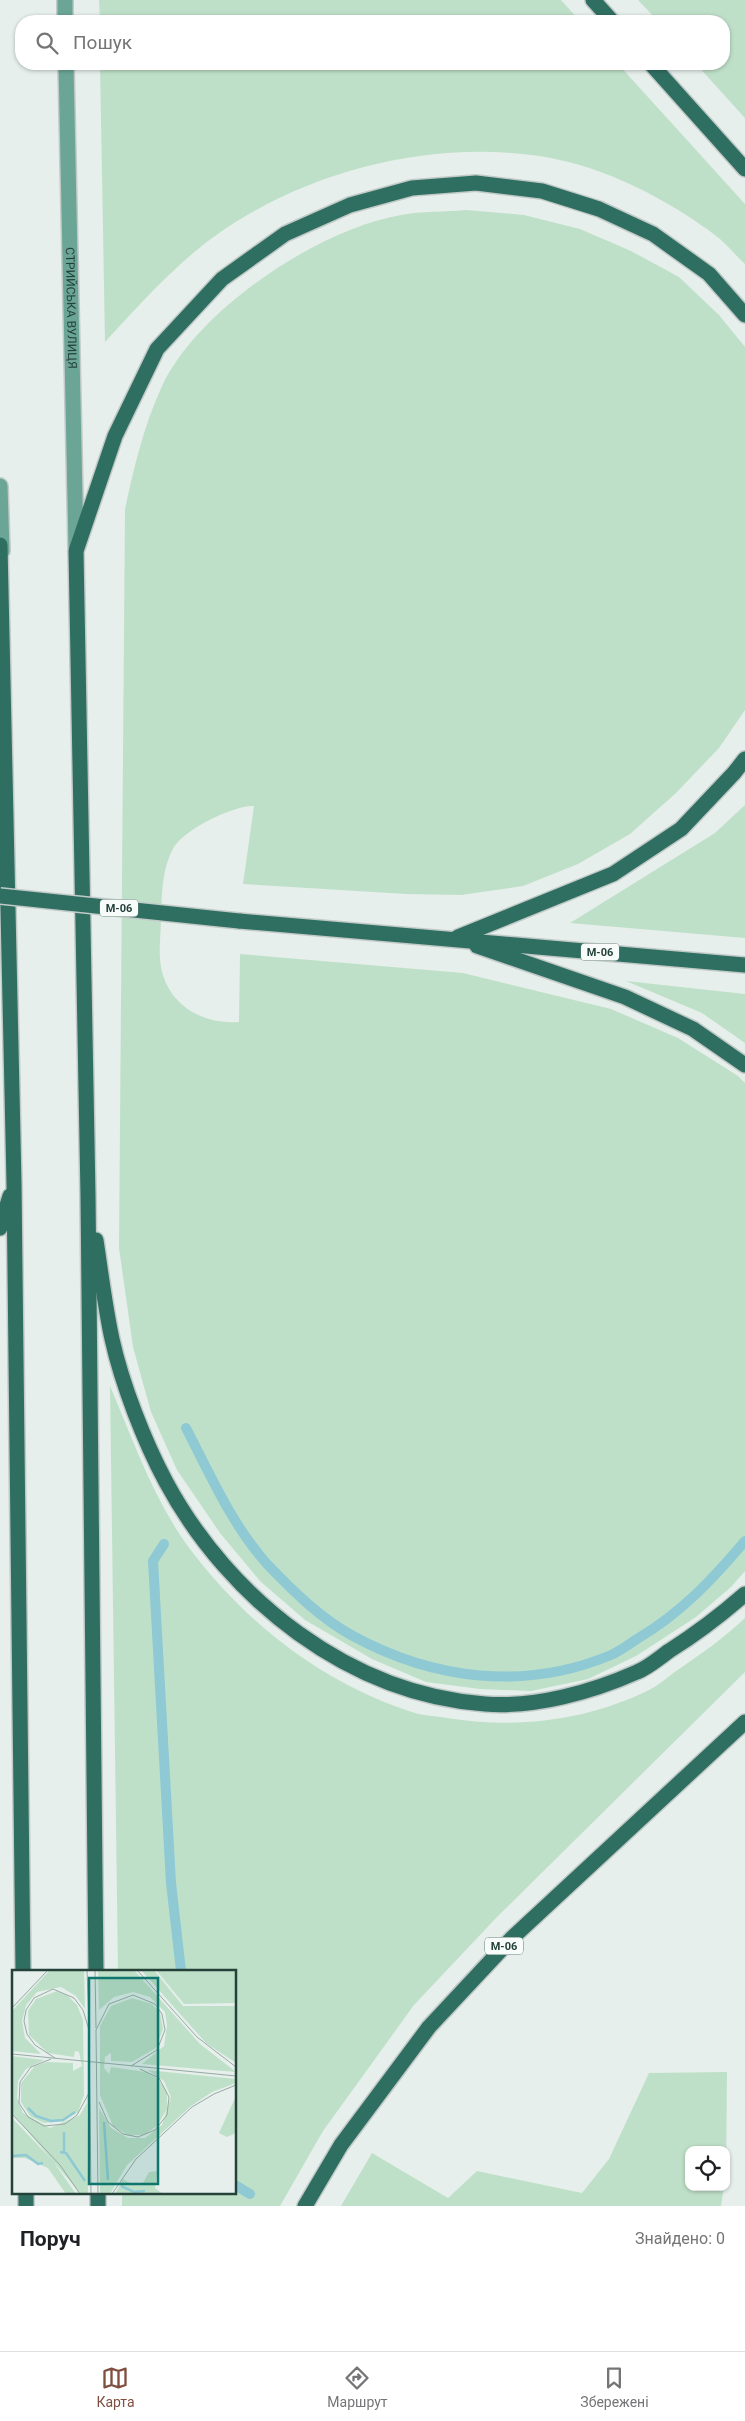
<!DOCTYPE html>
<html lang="uk">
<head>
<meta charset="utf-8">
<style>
  body { margin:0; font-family:Roboto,sans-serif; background:#f2f2f2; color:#202124 }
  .controls { position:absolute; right:15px; bottom:15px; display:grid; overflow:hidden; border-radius:10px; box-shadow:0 1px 4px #0004 }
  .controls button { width:45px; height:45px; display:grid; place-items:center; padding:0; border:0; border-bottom:1px solid #e0e0e0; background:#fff; color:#202124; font:25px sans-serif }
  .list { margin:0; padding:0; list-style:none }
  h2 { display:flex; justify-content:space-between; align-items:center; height:65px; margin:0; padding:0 20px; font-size:21px }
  h2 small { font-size:16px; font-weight:400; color:#757577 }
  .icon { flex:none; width:28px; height:28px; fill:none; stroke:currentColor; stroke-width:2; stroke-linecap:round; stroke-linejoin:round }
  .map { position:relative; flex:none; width:745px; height:2206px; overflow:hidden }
  .search { position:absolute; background:#fff; box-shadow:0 1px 4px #0004; left:15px; right:15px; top:15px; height:55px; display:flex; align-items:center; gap:12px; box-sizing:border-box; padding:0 18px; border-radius:20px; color:#757577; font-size:19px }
  .sheet { height:145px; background:#fff }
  nav { display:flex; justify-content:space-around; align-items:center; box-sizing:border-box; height:70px; border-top:1px solid #e0e0e0; background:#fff; font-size:14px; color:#757577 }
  nav a { display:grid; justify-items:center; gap:2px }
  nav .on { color:#7f4e3f }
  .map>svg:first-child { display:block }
  .green { fill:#bfe0c8 }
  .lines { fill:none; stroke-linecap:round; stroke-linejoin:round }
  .stream { stroke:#8ec9d4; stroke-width:10 }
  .primary-casing { stroke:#c2cac8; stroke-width:18 }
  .highway-casing { stroke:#c2cac8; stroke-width:18 }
  .primary { stroke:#6aa596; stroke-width:15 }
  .highway { stroke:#2f6f62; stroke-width:15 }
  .highway-bridge-casing { stroke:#c2cac8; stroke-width:18; stroke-linecap:butt }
  .highway-bridge { stroke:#2f6f62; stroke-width:15 }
  .labels { text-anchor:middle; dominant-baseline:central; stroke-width:4; stroke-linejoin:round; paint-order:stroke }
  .shield { fill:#f7fbf9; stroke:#637a73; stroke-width:1 }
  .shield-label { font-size:11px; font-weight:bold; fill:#24423a }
  .street-label { font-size:12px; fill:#24423a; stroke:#f7fbf9 }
  .inset-river { fill:none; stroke:#8ec9d4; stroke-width:2.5 }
  .inset-road { fill:none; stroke:#98aaa4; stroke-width:1 }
  .view { fill:#0f766e; fill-opacity:0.15; stroke:#0f766e; stroke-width:2.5 }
  .inset-edge { fill:none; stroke:#24423a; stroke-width:2.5 }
</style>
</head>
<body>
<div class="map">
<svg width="745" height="2206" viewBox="0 0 745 2206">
  <rect width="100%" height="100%" fill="#e6efeb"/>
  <g class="green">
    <polygon points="99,0 561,0 580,21 100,21"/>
    <polygon points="638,0 745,0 745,118 696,64 724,64 724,21 658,21"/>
    <path d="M100 64H618L745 204V264C735 255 726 243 715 235 667 199 605 167 545 157 435 139 313 169 222 231 177 262 142 302 105 342Z"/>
    <path d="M466 210 524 215 580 229 631 251 679 277 719 315 745 347V710L719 748 676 793 630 834 578 864 523 886 461 895 406 894 243 884 254 806C234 805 185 829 174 847 162 868 162 893 161 917 161 931 159 945 160 959 163 1001 199 1025 239 1022L240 954 463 973 611 1009 678 1038 738 1076 745 1083V1571L731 1587 696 1617 636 1656 588 1679 531 1691 480 1689 426 1682 372 1659 305 1620 260 1581 220 1533 177 1470 151 1412 133 1347 119 1248 125 509C134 467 144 425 162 386 198 309 319 229 401 215 422 211 445 212 466 210Z"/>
    <polygon points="745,805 745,938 570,923 715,833"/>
    <polygon points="626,981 745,994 745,1043 702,1013"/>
    <path d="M110 1386C134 1442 155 1504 193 1553 249 1626 326 1685 415 1713 425 1716 437 1716 447 1718 516 1729 586 1721 649 1690 659 1685 668 1677 676 1671 701 1654 724 1638 745 1618V1672L497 1917 414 2005 323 2131 280 2206H122V2192H235V1971H118Z"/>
    <polygon points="727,2072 726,2177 726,2150 689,2150 689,2187 724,2187 721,2206 341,2206 372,2153 448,2198 477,2171 582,2193 609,2159 649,2073"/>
  </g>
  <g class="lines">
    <g class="stream">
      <path d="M186 1428C210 1474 232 1525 267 1564 292 1590 321 1619 353 1636 434 1680 525 1691 611 1655 620 1651 628 1645 637 1639 681 1613 712 1580 745 1541"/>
      <polyline points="164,1544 153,1561 171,1883 181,1971"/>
      <polyline points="235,2185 250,2194"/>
    </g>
    <defs>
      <g id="primary">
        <polyline points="65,0 65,21"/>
        <path id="s1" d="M66 64 76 547"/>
        <polyline points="0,486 2,551"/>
      </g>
      <g id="highway">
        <polyline points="593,0 612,21"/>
        <polyline points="651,64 745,169"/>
        <polyline points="0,545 14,1183 23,1971"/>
        <polyline points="239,921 745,965"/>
        <polyline points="458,937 613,874 681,829 734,773 745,759"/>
        <polyline points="477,946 625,997 693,1029 745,1065"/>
        <polyline points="0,1228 10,1196"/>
        <path d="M96 1240C101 1273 105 1307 112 1339 122 1384 144 1441 166 1482 229 1599 349 1694 485 1704 535 1708 592 1692 637 1672 649 1667 659 1658 669 1651 696 1634 721 1615 745 1594"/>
        <polyline points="96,1971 88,1195 76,551 115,436 157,349 222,279 285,234 350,205 412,188 476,183 542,191 599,209 653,234 709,274 745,315"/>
        <polyline points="26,2192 26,2206"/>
        <polyline points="98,2192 98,2206"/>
        <polyline points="305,2206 341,2145 429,2027 512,1938 745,1722"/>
      </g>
    </defs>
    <use href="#primary" class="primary-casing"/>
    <use href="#highway" class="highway-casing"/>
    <use href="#primary" class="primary"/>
    <use href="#highway" class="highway"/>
    <defs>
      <polyline id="highway-bridge" points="0,896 239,921"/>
    </defs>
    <use href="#highway-bridge" class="highway-bridge-casing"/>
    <use href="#highway-bridge" class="highway-bridge"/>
  </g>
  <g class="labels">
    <g class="shield">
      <rect x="100" y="899.5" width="38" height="17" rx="4"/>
      <rect x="581" y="943.5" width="38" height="17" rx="4"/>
      <rect x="485" y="1937.5" width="38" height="17" rx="4"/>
    </g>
    <g class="shield-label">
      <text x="119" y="908">М-06</text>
      <text x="600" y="952">М-06</text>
      <text x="504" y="1946">М-06</text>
    </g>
    <g class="street-label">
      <text stroke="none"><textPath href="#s1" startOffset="244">СТРИЙСЬКА ВУЛИЦЯ</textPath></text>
    </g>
  </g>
  <g transform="translate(12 1970)">
    <rect width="224" height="224" fill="#e6efeb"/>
    <path d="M38 0H72L73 39 64 26 49 17 25 22 14 35 10 51 13 68 29 84 0 81V41ZM86 0H122L188 74 224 102 130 94 152 76 155 55 153 42 138 27 121 22 102 27 87 40ZM129 0H142L171 36H224V93L194 73ZM144 0H224V33L172 34ZM45 21 56 26 65 35 71 50 72 125 66 142 52 151 32 153 18 146 9 132V113L23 96 35 92 61 93V101L70 96 67 82 63 81 62 87 36 83 17 65 16 41 24 29ZM120 28 140 34 148 42 151 59 144 78 120 92 99 91V83L93 87 92 98 97 104 99 97 134 102 146 109 155 122V139L145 156 132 165H116L101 156 88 125V56L99 36ZM0 86 32 90 14 99 6 111 5 128 11 143 38 158 68 145 75 133 76 224H69L0 143ZM135 100 224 109V113L200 122 179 136 115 195 98 224H88L87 138 99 158 116 168H133L150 155 159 127 152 111ZM224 126V163L215 167 207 163ZM0 148 41 191 64 224H54L36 198 13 188H0ZM145 201 143 218 151 224H103L111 209 118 213H131L137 202Z" fill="#bfe0c8"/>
    <path class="inset-river" d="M16 138 24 146 39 151 51 150 63 142M92 152 96 210M48 182 54 183 73 211M52 182V162M0 186 14 185 26 194 31 193M109 216 122 222 133 221"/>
    <path class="inset-road" d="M75 0 77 54M83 0 84 58M125 0 185 67 224 97M0 38 36 0M0 84 224 106M43 88 23 75 15 64 12 51 14 40 22 28 41 19 62 28 71 40 77 60 79 224M39 89 19 97 8 112 7 133 16 147 32 156 53 154 65 145 77 123M87 132 96 152 111 164 126 167 143 160 155 145 157 127 147 108 128 99M0 144 48 195 68 224M86 224 84 60 97 34 121 25 143 34 150 44 153 60 145 80 119 96M100 224 124 189 180 137 202 124 224 115"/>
    <path class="view" d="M77 8H146V214H77Z"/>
    <rect width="224" height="224" class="inset-edge"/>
  </g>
</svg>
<div class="controls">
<button><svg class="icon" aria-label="locate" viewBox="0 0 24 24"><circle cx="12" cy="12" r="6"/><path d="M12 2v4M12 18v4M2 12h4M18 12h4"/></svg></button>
</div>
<div class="search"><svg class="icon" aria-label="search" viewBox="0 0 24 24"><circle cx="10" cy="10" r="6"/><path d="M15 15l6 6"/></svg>Пошук</div>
</div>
<section class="sheet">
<h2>Поруч<small>Знайдено: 0</small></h2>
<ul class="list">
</ul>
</section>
<nav>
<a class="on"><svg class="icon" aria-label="map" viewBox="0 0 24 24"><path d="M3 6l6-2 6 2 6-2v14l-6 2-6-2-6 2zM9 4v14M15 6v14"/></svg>Карта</a>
<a><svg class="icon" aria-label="directions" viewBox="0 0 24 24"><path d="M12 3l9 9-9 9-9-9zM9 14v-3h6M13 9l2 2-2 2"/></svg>Маршрут</a>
<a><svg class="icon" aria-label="saved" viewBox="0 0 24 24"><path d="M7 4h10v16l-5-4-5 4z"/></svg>Збережені</a>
</nav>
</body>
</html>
